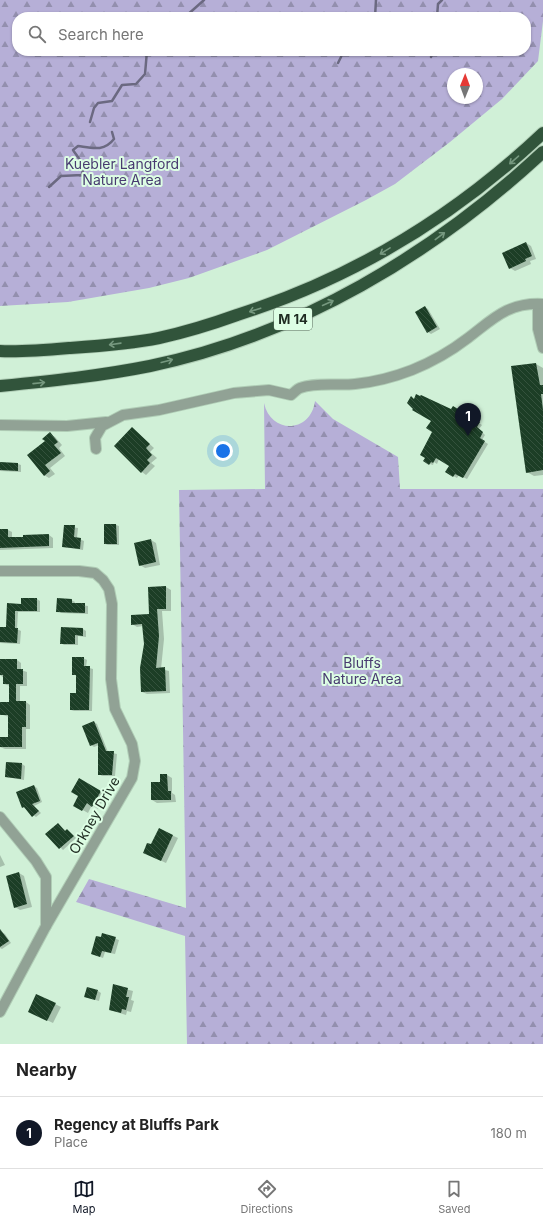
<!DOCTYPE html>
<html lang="en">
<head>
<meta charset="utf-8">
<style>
  body { margin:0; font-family:Inter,sans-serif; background:#f2f2f2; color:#222 }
  .compass { position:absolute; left:447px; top:68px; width:36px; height:36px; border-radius:50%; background:#fff; box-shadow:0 1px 3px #0004; rotate:1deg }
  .you { position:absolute; left:223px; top:451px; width:14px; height:14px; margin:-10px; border:3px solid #fff; border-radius:50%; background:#1a73e8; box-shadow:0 0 0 6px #1a73e833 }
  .badge { display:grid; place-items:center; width:26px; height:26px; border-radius:50%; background:#111827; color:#fff; font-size:13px; font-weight:700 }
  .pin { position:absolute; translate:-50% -33px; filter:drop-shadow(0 1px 2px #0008) }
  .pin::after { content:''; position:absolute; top:21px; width:14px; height:12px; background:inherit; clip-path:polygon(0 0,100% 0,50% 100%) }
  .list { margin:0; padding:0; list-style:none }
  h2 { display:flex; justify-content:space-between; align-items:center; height:52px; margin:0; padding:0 16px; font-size:17px }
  h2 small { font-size:13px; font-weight:400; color:#767676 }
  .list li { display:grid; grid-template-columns:26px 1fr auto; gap:12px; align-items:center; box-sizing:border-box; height:72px; padding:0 16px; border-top:1px solid #e0e0e0 }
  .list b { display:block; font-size:15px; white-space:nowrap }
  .list p { margin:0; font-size:13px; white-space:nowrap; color:#767676 }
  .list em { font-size:13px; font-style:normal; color:#767676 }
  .icon { flex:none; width:22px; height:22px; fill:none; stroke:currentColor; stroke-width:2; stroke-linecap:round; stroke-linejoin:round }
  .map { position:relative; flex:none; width:543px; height:1044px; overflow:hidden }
  .search { position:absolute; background:#fff; box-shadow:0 1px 3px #0004; left:12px; right:12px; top:12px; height:44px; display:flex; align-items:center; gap:10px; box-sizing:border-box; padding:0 14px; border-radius:16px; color:#767676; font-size:15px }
  .sheet { height:124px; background:#fff }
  nav { display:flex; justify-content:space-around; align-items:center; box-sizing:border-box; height:56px; border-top:1px solid #e0e0e0; background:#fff; font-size:11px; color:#767676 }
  nav a { display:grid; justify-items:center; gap:2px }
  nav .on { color:#111827 }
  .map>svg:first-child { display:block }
  .forest { fill:url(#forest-firs); fill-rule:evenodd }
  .shadow { fill:#0003 }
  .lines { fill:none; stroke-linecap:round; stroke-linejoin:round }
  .stream { stroke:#6b6981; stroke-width:2.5 }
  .building { fill:url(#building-back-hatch) }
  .minor-casing { stroke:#b0cdb6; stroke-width:12 }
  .highway-casing { stroke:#b0cdb6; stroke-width:14 }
  .minor { stroke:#91a295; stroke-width:10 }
  .highway { stroke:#31543b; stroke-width:12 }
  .oneway { stroke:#76987f }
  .labels { text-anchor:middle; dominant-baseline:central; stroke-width:4; stroke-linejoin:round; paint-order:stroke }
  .shield { fill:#ddfee4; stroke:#586b5c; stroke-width:1 }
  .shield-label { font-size:13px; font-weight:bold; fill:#1f2c22 }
  .park-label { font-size:14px; fill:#483b70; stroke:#ddfee4 }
  .street-label { font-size:14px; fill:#1f2c22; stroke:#ddfee4 }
</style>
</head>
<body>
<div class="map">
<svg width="543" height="1044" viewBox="0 0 543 1044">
  <defs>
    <pattern id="forest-firs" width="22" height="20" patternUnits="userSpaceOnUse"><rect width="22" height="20" fill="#b6afd7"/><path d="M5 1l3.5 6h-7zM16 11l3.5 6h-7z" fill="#938fae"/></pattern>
    <pattern id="building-back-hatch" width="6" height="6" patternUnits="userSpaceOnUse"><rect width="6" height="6" fill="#1c3e26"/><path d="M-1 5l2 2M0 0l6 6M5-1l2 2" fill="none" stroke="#34523d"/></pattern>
  </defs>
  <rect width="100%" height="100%" fill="#d0f0d7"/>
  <g class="forest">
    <path d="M0 0H543V21L538 61 502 99 450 142 395 184 366 200 267 250 189 278 149 288 68 302 0 306ZM17 17H526V51H17ZM453 74H477V98H453Z"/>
    <path d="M315 401 333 419 398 457 400 489H543V1044H187L185 936 76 902 89 879 186 908 179 490 265 489 264 403C271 435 311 433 315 401Z"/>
  </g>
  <g class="shadow">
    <polygon points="526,243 531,246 536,259 530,261 531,264 515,271 510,268"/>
    <polygon points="425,307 428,309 440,329 431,334 428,332"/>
    <polygon points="536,364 543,368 543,475 534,476 527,472 512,367"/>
    <polygon points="414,400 452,411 454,407 482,425 479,429 485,435 482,440 488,444 467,479 459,475 457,478 446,472 450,465 439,459 437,464 434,462 433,465 430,464 433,431 432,421"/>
    <polygon points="132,428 154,448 150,452 157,458 151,463 155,466 146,475 142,472"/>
    <polygon points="50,434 55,437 62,445 59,448 65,456 50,468 55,474 49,478 44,475 46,442"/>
    <polygon points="0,463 18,464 21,465 21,472 0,471"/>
    <polygon points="116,525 119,526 119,545 108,545 105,544"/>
    <polygon points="65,526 78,528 77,538 84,541 83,550 64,547"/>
    <polygon points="0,530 8,530 12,532 12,538 24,538 24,536 49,535 53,538 53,548 0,550"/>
    <polygon points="151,540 156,543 160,565 145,568 140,565"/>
    <polygon points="166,587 171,590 171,611 162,611 164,639 161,669 169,671 170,693 147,694 142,692 145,644 143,626 137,627 132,624 150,615"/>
    <polygon points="37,599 40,601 40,612 18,612 17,629 21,631 20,644 0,643 0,628 7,628 8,604 22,605"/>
    <polygon points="71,600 75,602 74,604 88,606 88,614 61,613 58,611"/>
    <polygon points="62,628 83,629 86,631 86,637 78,636 78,645 64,645 61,643"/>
    <polygon points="83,658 87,660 86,667 93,669 92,711 74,711 71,710 77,694 77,676 73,674"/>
    <polygon points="0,660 17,660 21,663 21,670 27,672 27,686 20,686 20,702 26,702 30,705 30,729 26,729 26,749 5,749 0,747 9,738 9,717 0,714 10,703 10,686 4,684 4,678 0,675"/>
    <polygon points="94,722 97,724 108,752 117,754 115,776 102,776 99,774 99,745 94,747 91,745"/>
    <polygon points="22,764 25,766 24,780 6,777"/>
    <polygon points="167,775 172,778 172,793 175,795 176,802 157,803 152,800"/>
    <polygon points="79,780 106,795 98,809 92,805 88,813 74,805 80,796"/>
    <polygon points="34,786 37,788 42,802 34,806 41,813 36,817 23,807"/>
    <polygon points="58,824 66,831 67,830 70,832 76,838 63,850 47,834"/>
    <polygon points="159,829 178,838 166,863 149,855"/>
    <polygon points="0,855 5,865 0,867"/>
    <polygon points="19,873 24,876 32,907 20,910 15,907"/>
    <polygon points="0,931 5,934 11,943 2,949 0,948"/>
    <polygon points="102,934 119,940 115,954 105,952 103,958 92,954"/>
    <polygon points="114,986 133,991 131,1000 134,1001 131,1012 127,1011 126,1015 110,1010"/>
    <polygon points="98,991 101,993 99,1001 85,997"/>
    <polygon points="37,995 61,1007 53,1023 34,1014"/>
  </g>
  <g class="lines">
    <g class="stream">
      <polyline points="185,17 204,0"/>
      <polyline points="375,17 376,0"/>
      <polyline points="437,17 438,4 442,0"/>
      <polyline points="431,57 433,51"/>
      <polyline points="338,63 344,51"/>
      <polyline points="90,122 94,108 98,103 112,101 122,85 136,84 145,74 147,51"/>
      <path d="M49 187 61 176 82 175C85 164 79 159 73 150L78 146C92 148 104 152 114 139L112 132"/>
    </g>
  </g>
  <g class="building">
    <polygon points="526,242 532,256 525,259 526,261 509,269 502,253"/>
    <polygon points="425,306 437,327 427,333 415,312"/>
    <polygon points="536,363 540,385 543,385 543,394 541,394 543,410 543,470 526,473 511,366"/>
    <polygon points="416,394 420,396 421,395 451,409 453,406 480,422 477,427 483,432 480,438 485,441 463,478 455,474 453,477 445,472 449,466 436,458 433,463 431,462 429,465 423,461 425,458 420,455 432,432 426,428 431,421 412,410 413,409 407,403 411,396 414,399"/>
    <polygon points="132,427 150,444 146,448 152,455 147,460 150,463 141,473 114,446"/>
    <polygon points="50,432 58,442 54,445 61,453 45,465 50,471 44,476 27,455 45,441 42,439"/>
    <polygon points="0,462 18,463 18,471 0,470"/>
    <polygon points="104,524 116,524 117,544 104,544"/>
    <polygon points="64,525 75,525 74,537 81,538 80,549 62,547"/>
    <polygon points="0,529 8,529 8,537 23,537 23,535 49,534 49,546 0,548"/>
    <polygon points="151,539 156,562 139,566 134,543"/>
    <polygon points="166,586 166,609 157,609 159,636 156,668 165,667 166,691 141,692 140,668 144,644 142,624 131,625 131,615 149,614 148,587"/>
    <polygon points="21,598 37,598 37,611 15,611 15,628 18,628 17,643 0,642 0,627 6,627 7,603 21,604"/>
    <polygon points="57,598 72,599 72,603 85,603 85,613 56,612"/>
    <polygon points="61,627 83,628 83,636 75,635 75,644 60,644"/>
    <polygon points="72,657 84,657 84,666 90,666 89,710 70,710 70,693 76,693 76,675 72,675"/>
    <polygon points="0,659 17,659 17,669 23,669 23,684 16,684 16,701 26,701 26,727 22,727 22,747 0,747 0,737 8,737 8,715 0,715 0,702 9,702 9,684 3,684 3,675 0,675"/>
    <polygon points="94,721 106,751 114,751 112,775 98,775 98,743 90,746 82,726"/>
    <polygon points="6,762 22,763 21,779 5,777"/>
    <polygon points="160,774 167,774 168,791 171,791 171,800 151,800 151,782 160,782"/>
    <polygon points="79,778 101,791 92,807 87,803 82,811 73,806 78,796 71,792"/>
    <polygon points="34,785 40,801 32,804 39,811 32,817 24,807 22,808 16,792"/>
    <polygon points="58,823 65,831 67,829 74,836 59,849 45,834"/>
    <polygon points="159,828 173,835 161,861 143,853 147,843 151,844"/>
    <polygon points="19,872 27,904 14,908 6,876"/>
    <polygon points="0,929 9,941 0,947"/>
    <polygon points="102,933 116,937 111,953 102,951 100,957 91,954 96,936 101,937"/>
    <polygon points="113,984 128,988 126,997 129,997 126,1010 122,1009 121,1013 109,1010"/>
    <polygon points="87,987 98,990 95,1000 84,997"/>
    <polygon points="36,994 56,1003 47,1021 28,1012"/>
  </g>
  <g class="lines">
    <defs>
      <g id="minor">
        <polyline points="538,304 538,329 543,348"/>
        <polyline points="0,425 67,426 106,422"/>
        <path d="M96 449 95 438 102 426 123 415 159 410 234 393 269 390 291 395C294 393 297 389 300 388 317 382 338 386 355 384 375 382 394 377 412 370 432 362 451 351 468 338 493 319 508 302 543 304"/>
        <polyline points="0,571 79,571 95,573 103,580 109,589 112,604 111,679 115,709 132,744 135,761 132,778 46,926 0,1012"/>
        <polyline points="0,817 36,861 46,877 46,926"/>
      </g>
      <g id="highway">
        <path d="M0 351C23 352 46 350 69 348 99 346 130 344 159 338 186 332 212 324 237 315 354 278 454 217 543 133"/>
        <path d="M0 386C51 381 100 376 150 366 299 335 433 254 543 152"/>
      </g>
    </defs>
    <use href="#minor" class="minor-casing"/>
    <use href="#highway" class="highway-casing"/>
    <use href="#minor" class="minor"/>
    <use href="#highway" class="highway"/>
  </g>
  <defs><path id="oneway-shaft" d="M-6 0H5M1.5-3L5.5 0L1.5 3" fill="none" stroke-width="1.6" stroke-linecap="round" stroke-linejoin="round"/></defs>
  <g class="oneway">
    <use href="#oneway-shaft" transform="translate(514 160) rotate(139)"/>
    <use href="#oneway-shaft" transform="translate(440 236) rotate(-37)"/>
    <use href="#oneway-shaft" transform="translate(385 251) rotate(148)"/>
    <use href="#oneway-shaft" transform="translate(328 303) rotate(-24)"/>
    <use href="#oneway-shaft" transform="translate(255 310) rotate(162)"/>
    <use href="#oneway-shaft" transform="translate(115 344) rotate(172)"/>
    <use href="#oneway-shaft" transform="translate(167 361) rotate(-15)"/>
    <use href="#oneway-shaft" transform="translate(39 383) rotate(-6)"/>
  </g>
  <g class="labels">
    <rect class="shield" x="274" y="308" width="38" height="22" rx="3"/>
    <g class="shield-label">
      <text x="293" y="319">M 14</text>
    </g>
    <g class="park-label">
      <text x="122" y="163">Kuebler Langford<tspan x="122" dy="16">Nature Area</tspan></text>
      <text x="362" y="662">Bluffs<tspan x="362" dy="16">Nature Area</tspan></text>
    </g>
    <g class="street-label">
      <text transform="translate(94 815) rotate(-60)">Orkney Drive</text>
    </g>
  </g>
</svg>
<svg class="compass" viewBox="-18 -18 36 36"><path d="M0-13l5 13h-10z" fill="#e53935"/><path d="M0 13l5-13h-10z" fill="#767676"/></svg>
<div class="you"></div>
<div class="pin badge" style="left:468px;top:436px">1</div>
<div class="search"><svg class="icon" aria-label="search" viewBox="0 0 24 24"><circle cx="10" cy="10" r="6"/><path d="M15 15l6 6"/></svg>Search here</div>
</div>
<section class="sheet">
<h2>Nearby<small></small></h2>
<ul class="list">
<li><span class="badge">1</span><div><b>Regency at Bluffs Park</b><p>Place</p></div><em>180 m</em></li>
</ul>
</section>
<nav>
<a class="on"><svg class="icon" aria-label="map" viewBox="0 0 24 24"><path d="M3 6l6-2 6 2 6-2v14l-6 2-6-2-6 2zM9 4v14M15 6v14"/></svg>Map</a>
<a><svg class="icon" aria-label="directions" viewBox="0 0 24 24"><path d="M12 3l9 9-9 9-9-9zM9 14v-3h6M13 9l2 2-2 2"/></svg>Directions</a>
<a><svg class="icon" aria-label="saved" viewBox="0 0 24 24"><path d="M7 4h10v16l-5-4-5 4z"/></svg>Saved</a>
</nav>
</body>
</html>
